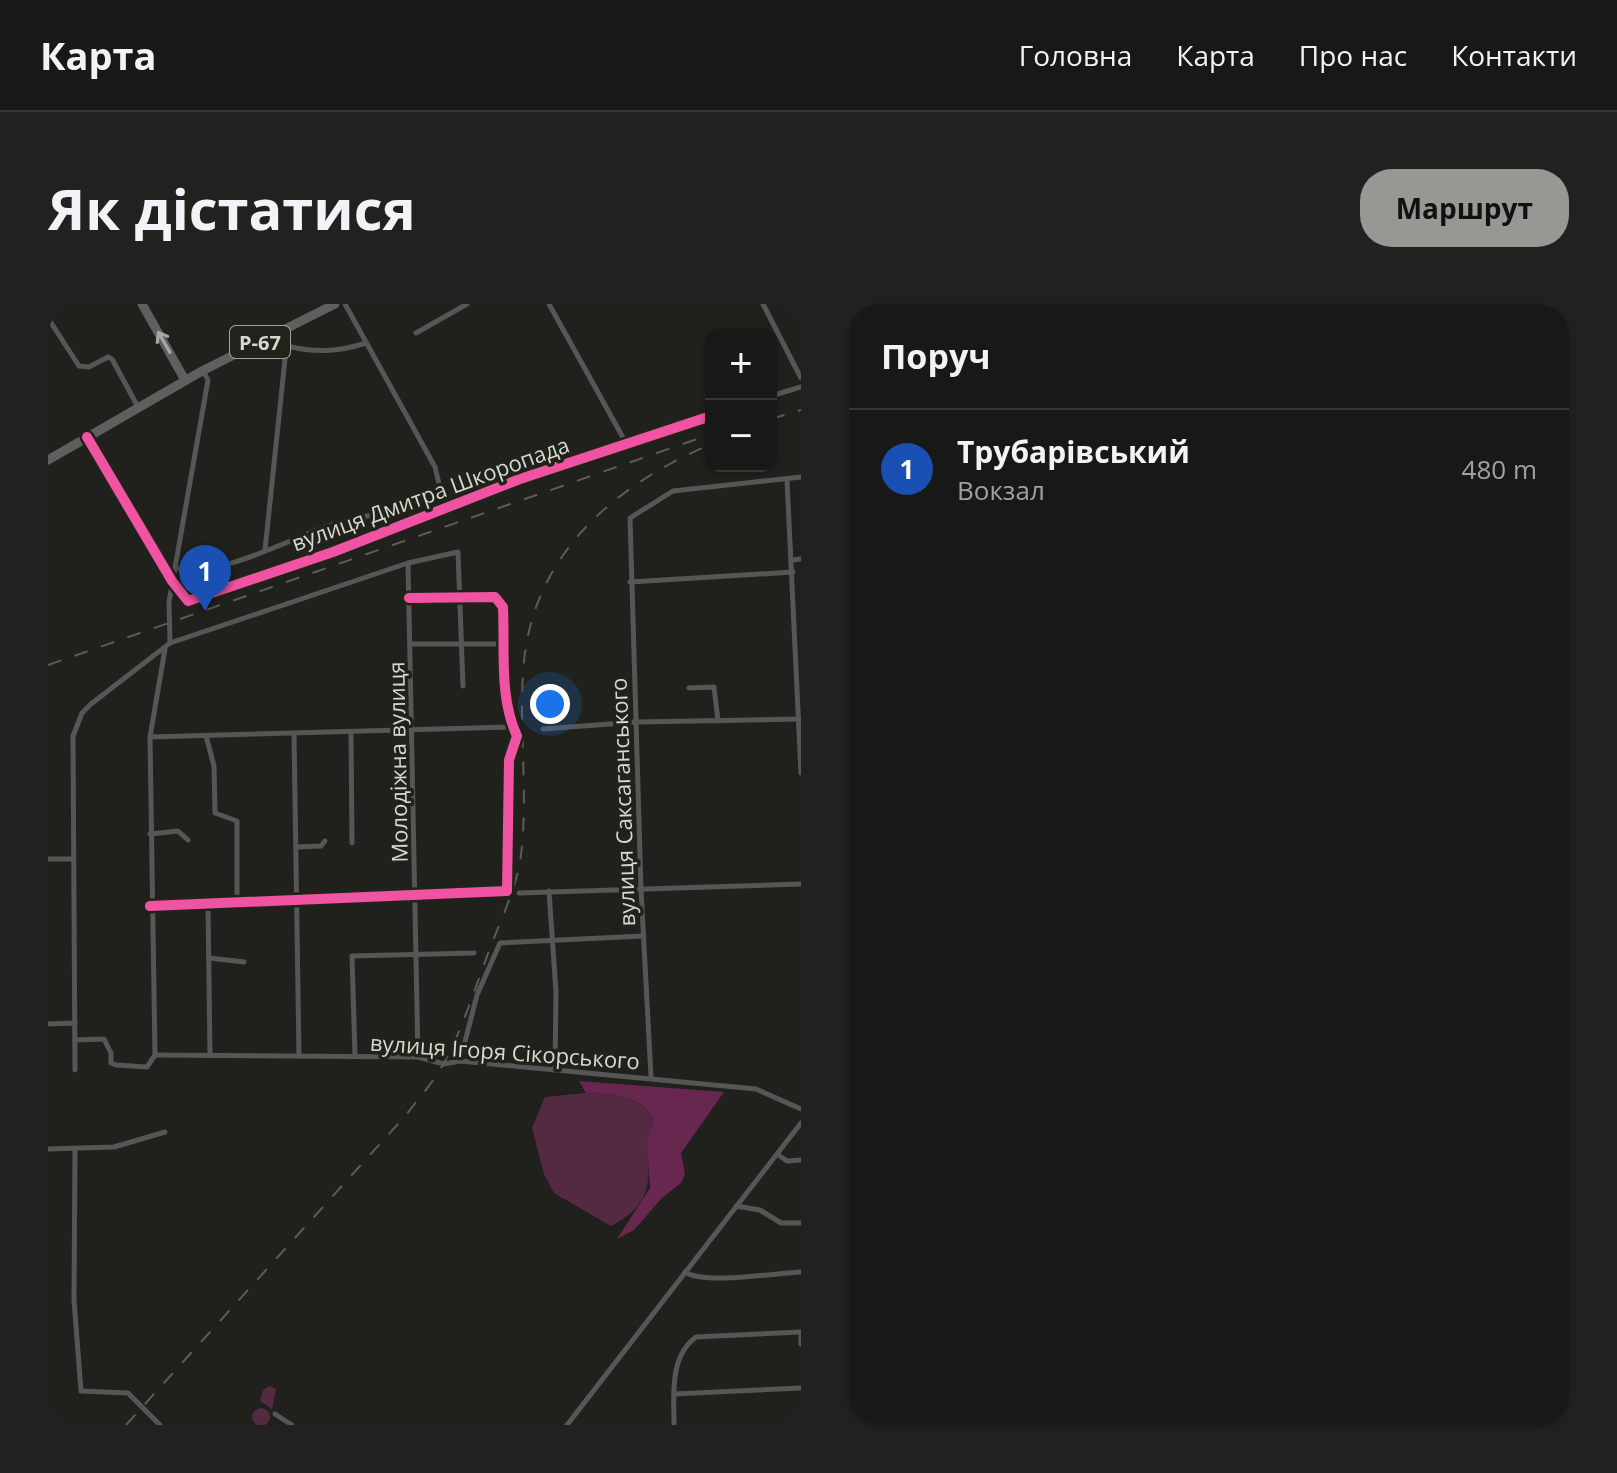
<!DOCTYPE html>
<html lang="uk">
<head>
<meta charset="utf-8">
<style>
  body { margin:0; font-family:"Open Sans",sans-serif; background:#21221f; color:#f1f3f6 }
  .controls { position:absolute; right:24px; top:24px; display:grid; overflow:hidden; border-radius:16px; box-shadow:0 2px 6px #0004 }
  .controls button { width:72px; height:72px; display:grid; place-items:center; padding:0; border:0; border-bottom:2px solid #363835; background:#181916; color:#f1f3f6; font:40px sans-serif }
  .you { position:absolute; left:502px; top:400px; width:28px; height:28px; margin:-20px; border:6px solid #fff; border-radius:50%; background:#1a73e8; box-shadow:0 0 0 12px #1a73e833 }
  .badge { display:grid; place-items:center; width:52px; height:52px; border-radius:50%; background:#969893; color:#fff; font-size:26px; font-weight:700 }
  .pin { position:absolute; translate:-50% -66px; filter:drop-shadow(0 2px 4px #0008) }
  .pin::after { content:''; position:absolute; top:42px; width:28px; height:24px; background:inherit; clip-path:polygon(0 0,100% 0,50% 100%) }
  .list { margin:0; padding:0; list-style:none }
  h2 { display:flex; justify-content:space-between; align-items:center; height:104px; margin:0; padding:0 32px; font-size:34px }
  h2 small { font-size:26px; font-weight:400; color:#9fa0a1 }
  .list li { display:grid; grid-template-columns:52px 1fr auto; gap:24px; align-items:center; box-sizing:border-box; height:120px; padding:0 32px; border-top:2px solid #363835 }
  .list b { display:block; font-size:30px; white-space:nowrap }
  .list p { margin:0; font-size:26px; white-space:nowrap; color:#9fa0a1 }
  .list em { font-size:26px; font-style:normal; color:#9fa0a1 }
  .map { position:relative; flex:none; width:753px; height:1121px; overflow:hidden; border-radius:32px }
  header { display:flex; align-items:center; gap:48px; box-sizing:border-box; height:112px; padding:0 40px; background:#181916; border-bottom:2px solid #363835 }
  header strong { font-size:38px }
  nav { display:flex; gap:44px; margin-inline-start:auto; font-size:28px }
  .intro { display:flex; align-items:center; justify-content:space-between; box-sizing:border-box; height:192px; padding:0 48px }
  h1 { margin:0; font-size:56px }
  .button { padding:20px 36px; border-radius:32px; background:#969893; color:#111; font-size:28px; font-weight:700 }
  main { display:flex; gap:48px; padding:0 48px }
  aside { flex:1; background:#181916; border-radius:32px; box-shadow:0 2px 6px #0004 }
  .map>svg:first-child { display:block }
  .green { fill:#532a41 }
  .forest { fill:#67274e }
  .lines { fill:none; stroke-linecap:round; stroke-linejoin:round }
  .minor { stroke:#565654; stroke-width:5 }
  .primary { stroke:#5f605d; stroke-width:9 }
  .rail { stroke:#5b5b58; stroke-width:2; stroke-dasharray:14 14; stroke-linecap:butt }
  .cycleway-casing { stroke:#21231b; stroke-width:15 }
  .cycleway { stroke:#f153a3; stroke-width:10 }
  .oneway { stroke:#a6a8a4 }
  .labels { text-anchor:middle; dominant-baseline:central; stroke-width:7; stroke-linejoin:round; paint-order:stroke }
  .shield { fill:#21231b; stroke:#a0a29c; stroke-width:2 }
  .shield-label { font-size:20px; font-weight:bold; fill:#d6d8d3 }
  .street-label { font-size:22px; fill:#d6d8d3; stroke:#21231b }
</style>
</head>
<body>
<header>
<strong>Карта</strong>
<nav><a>Головна</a><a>Карта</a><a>Про нас</a><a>Контакти</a></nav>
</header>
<div class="intro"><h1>Як дістатися</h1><a class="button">Маршрут</a></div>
<main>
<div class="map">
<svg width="753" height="1121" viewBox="0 0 753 1121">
  <rect width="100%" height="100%" fill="#20211d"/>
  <g class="green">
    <path d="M538 789C566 790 588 791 606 814 590 861 621 892 563 922L506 889 496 870 484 824 497 793Z"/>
    <polygon points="222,1082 228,1085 224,1105 212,1097 215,1086"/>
    <circle cx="213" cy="1113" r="9"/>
  </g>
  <path class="forest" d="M531 777 676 788 633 849 637 870 633 879 614 894 586 926 569 935 602 884 599 836 606 814C589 791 566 790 538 789Z"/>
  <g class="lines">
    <g class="minor">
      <polyline points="501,0 578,139"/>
      <polyline points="715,0 753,74"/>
      <polyline points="2,17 31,62 41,63 60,53 64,55 90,103"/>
      <polyline points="368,29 419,0"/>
      <path d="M239 42C268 49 290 48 318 39"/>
      <polyline points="723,92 753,83"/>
      <polyline points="40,135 124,277 140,297 285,248 472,175 663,112"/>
      <polyline points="739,176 753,469"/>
      <polyline points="217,246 239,36 235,27"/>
      <polyline points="744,256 753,255"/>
      <polyline points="360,259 370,753"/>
      <path d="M127 264C177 273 239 235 286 220 319 211 364 205 392 184L387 163 297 0"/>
      <polyline points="582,278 745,268"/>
      <polyline points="122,339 360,259 410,248 415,382"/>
      <polyline points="122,339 121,298 160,76 155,67"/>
      <polyline points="363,340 456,340"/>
      <polyline points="641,384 666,383 670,417"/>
      <polyline points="495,425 588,418 752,415"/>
      <polyline points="303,429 304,539"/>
      <polyline points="246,430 251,752"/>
      <polyline points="158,432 166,462 167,509 189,517 189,600"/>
      <polyline points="102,433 462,423"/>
      <polyline points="102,530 130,527 140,536"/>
      <polyline points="250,543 273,542 277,537"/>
      <polyline points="0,555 24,555"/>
      <polyline points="501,587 508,688 507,766"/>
      <polyline points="471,589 753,580"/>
      <polyline points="160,601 162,751"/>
      <path d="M102 602 459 587 461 456 469 432C451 393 457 347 455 303L447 293 361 294"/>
      <polyline points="161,654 196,658"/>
      <polyline points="0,720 27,719"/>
      <polyline points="27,736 56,735 63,749 63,759 68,761 99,763 107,751 102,433 117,345"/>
      <polyline points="107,751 370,753 396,760 412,757 708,785 753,805"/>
      <polyline points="307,752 304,652 426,649"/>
      <polyline points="412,757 429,691 452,639 595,632"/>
      <polyline points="27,766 25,432 34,409 43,400 122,339"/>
      <polyline points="603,773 593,585 582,214 625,187 753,173"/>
      <polyline points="0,845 66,843 117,828"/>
      <polyline points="27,846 26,996 33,1087 80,1089 112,1121"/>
      <polyline points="729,850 739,857 753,856"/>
      <polyline points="688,902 712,906 733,919 753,919"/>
      <path d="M637 968C658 981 727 969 753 968"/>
      <polyline points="753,1028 753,1040"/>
      <polyline points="626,1090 753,1084"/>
      <polyline points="227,1110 244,1121"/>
      <polyline points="519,1121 753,819"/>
      <path d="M626 1121C626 1091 621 1053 648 1033L753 1028"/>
    </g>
    <g class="primary">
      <polyline points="94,0 137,76"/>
      <polyline points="0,156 154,67 287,0"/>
    </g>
    <g class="rail">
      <polyline points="723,115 753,106"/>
      <polyline points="0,361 652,134"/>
      <path d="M78 1121 358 811C371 794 387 776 397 757 417 719 429 678 444 639 454 613 467 586 472 558 481 497 471 433 475 370 481 254 563 183 663 140"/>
    </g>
    <defs>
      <g id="cycleway">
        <polyline points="39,133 124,277 140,297 285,248 472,175 663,112"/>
        <path d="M102 602 459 587 461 456 469 432C451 393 457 347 455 303L447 293 361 294"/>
      </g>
    </defs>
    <use href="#cycleway" class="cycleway-casing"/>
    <use href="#cycleway" class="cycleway"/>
  </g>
  <defs><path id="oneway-shaft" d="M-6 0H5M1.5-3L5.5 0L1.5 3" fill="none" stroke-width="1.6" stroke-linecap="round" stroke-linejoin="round" transform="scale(2)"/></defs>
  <use class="oneway" href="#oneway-shaft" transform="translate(116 38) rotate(-120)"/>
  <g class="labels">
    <rect class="shield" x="182" y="22" width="60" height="32" rx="6"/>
    <g class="shield-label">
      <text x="212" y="38">Р-67</text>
    </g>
    <g class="street-label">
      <text transform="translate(382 189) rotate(-20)">вулиця Дмитра Шкоропада</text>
      <text transform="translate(349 458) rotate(-91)">Молодіжна вулиця</text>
      <text transform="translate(574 498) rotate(-92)">вулиця Саксаганського</text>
      <text transform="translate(457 747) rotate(4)">вулиця Ігоря Сікорського</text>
    </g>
  </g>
</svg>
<div class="controls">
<button>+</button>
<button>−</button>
</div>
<div class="you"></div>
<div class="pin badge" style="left:157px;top:307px;background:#1a4fb4">1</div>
</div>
<aside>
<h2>Поруч<small></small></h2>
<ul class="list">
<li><span class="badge" style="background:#1a4fb4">1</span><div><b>Трубарівський</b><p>Вокзал</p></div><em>480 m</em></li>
</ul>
</aside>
</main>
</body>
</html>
